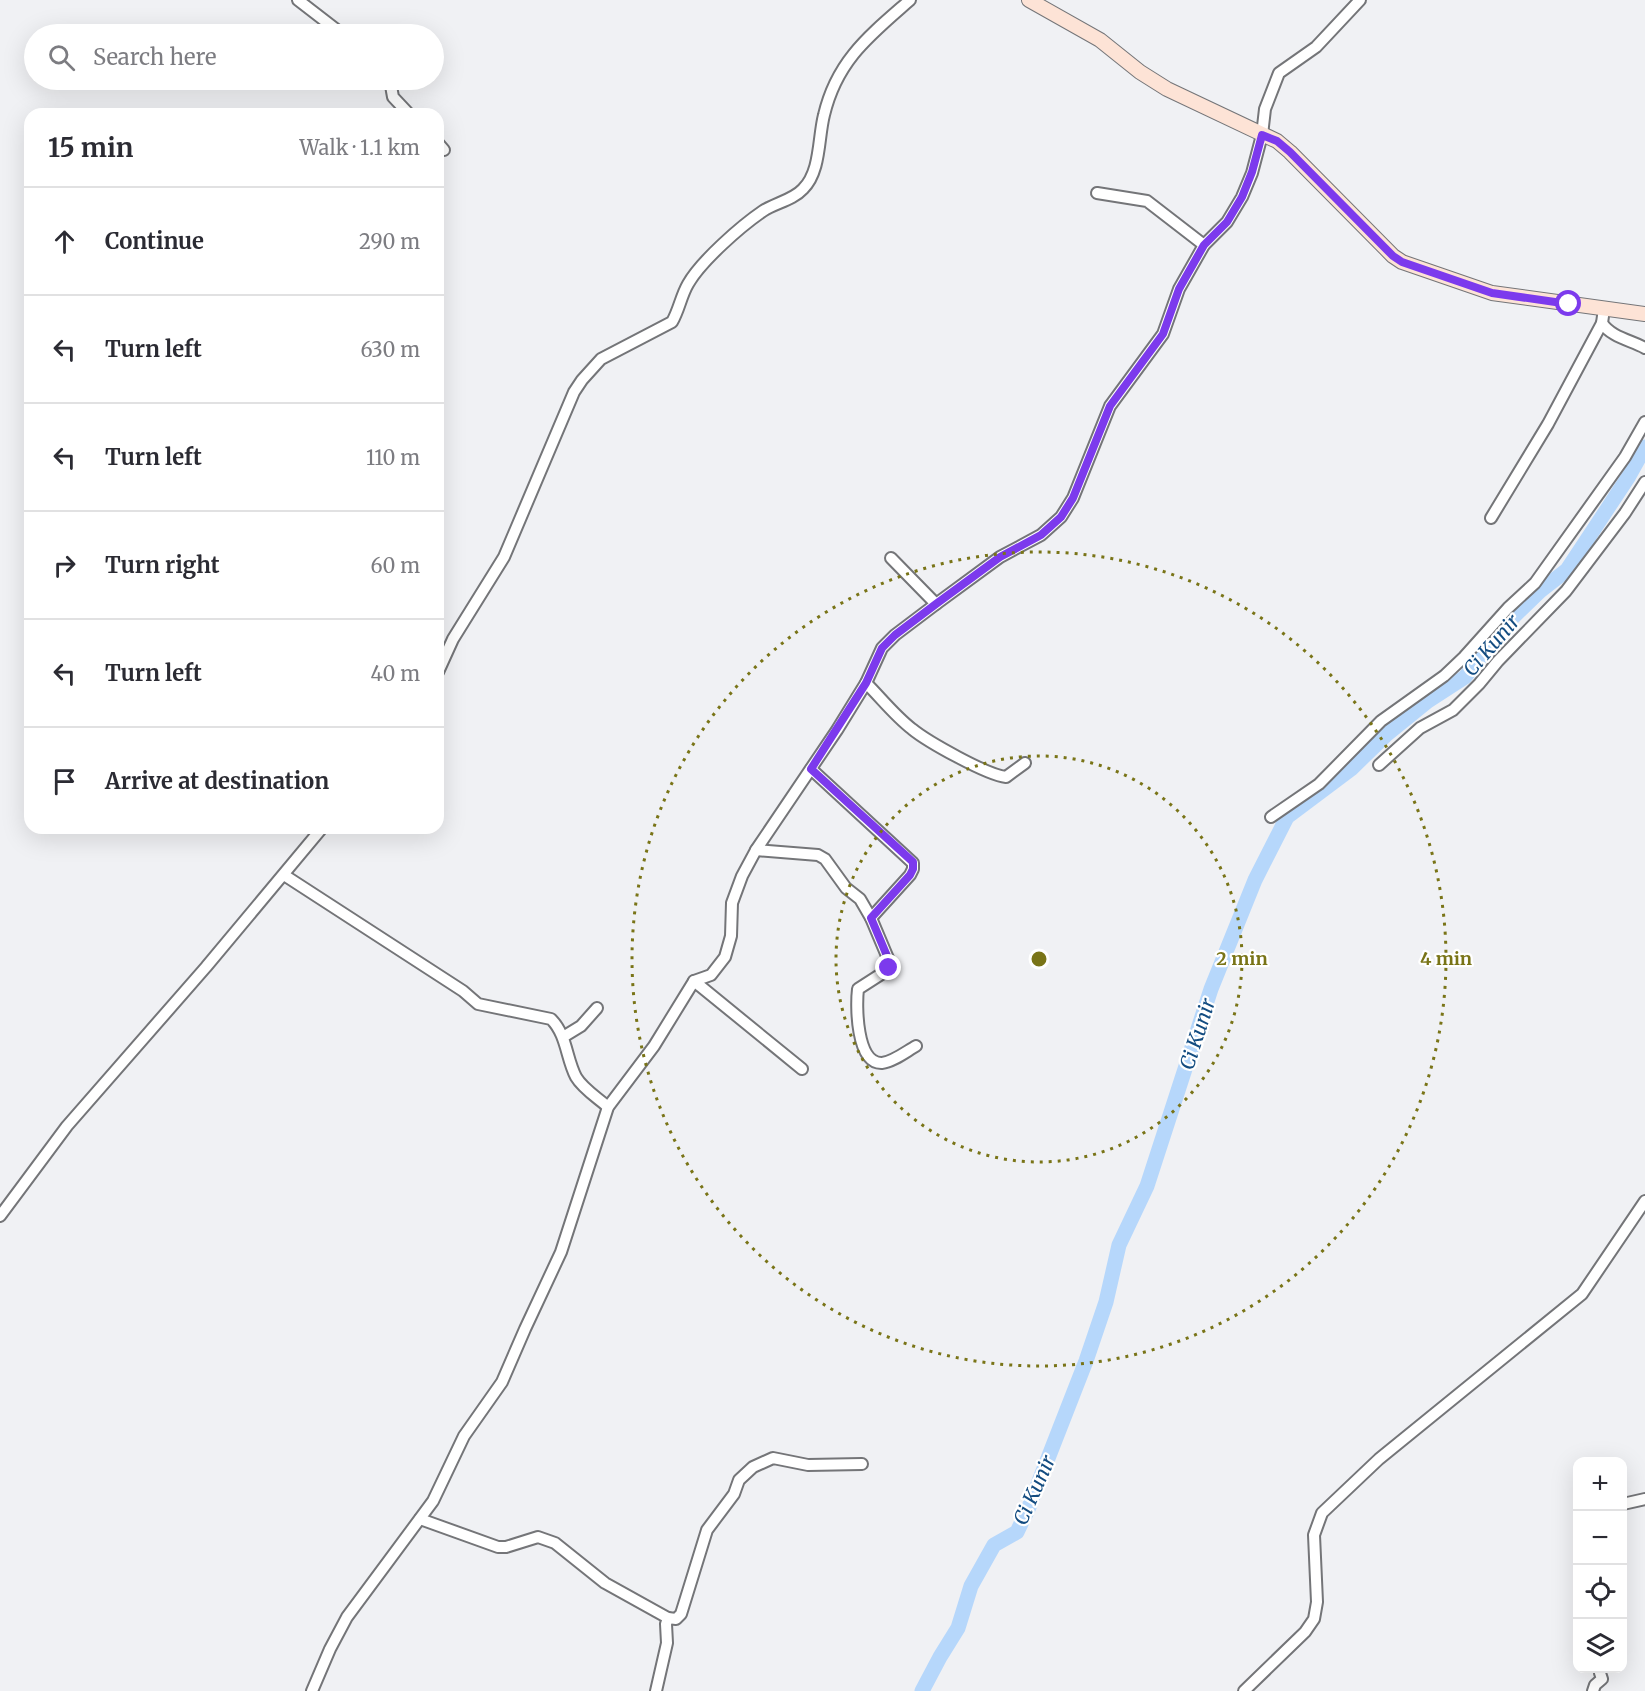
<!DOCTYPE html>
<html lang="en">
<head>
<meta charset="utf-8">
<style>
  body { margin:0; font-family:Merriweather,serif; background:#f2f2f3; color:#2b2b33 }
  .controls { position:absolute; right:18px; bottom:18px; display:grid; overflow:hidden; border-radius:12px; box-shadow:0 6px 24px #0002 }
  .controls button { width:54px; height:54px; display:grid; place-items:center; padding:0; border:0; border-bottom:2px solid #e1e1e2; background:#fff; color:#2b2b33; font:30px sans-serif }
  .stop { position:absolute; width:18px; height:18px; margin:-14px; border:4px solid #7c3aed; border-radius:50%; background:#fff }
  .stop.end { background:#7c3aed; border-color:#fff; box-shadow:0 2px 6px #0008 }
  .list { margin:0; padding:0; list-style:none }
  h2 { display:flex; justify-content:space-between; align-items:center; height:78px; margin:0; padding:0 24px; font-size:26px }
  h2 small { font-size:20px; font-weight:400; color:#7c7c81 }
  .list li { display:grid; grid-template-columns:39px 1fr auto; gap:18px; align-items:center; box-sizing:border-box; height:108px; padding:0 24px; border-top:2px solid #e1e1e2 }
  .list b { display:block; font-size:22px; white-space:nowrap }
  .list em { font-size:20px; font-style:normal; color:#7c7c81 }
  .icon { flex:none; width:33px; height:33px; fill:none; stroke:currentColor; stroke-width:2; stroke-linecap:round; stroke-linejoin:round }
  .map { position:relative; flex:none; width:1645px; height:1691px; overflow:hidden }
  .search { position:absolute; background:#fff; box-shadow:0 6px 24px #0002; left:24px; top:24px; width:420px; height:66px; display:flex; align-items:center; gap:15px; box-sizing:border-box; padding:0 21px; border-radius:33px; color:#7c7c81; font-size:22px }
  .panel { position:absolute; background:#fff; box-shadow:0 6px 24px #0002; left:24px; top:108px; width:420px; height:726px; border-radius:18px }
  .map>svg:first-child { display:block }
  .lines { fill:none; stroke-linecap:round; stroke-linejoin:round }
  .river { stroke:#b6d7fb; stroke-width:15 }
  .minor-casing { stroke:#747578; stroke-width:14 }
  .secondary-casing { stroke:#747578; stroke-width:16 }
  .minor { stroke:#fff; stroke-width:10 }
  .secondary { stroke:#fde3d6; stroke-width:14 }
  .route { stroke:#7c3aed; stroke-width:8 }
  .ring { fill:none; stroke:#797417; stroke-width:3; stroke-dasharray:3 6 }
  .labels { text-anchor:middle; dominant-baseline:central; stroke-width:4.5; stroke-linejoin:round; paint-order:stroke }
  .water-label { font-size:20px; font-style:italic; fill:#134c81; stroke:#fff }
  .centre { fill:#797417; stroke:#fff; stroke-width:3 }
  .ring-label { font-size:18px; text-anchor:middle; font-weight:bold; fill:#797417; stroke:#fff; stroke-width:4.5; stroke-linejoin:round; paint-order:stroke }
</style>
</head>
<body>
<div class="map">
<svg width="1645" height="1691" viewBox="0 0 1645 1691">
  <rect width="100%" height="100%" fill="#f0f1f4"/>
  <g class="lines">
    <polyline class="river" points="922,1691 940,1657 958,1628 971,1586 994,1545 1017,1532 1029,1507 1086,1361 1106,1302 1119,1245 1147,1186 1211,989 1255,880 1287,817 1351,769 1386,735 1428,701 1465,677 1505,625 1540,591 1567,570 1629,476 1645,447"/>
    <defs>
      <g id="minor">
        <polyline points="298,0 342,34"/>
        <polyline points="390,80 393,97 409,114"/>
        <polyline points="438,143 444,150"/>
        <polyline points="1097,193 1147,201 1204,245"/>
        <path d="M1604 309 1602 323C1611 337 1630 340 1645 348"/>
        <polyline points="1491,518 1548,424 1602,323"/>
        <polyline points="891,558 936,604"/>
        <path d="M438 672 453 639 504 557 574 392 582 380 601 359 672 322C679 310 681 296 688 284 701 261 741 226 763 211 775 203 793 200 803 189 821 171 818 138 824 115 837 60 870 35 910 0"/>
        <path d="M866 683C881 698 895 716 912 729 928 742 987 775 1006 777L1025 763"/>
        <polyline points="1379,765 1420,728 1453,710 1479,684 1498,661 1566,591 1625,513 1645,482"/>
        <polyline points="811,769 913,863 913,869 910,875 871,918"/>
        <polyline points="1271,817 1319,784 1381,721 1444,676 1464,657 1508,608 1535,583 1625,457 1645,422"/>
        <path d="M756 850 818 855 825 859 846 888 860 899 871 918 890 963 886 971 858 989C856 1005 856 1064 882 1063 893 1062 907 1051 916 1046"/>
        <path d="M284 875 463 991 478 1004 551 1019C567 1035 566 1058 576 1077 583 1089 598 1098 608 1107"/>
        <polyline points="694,981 802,1069"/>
        <polyline points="563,1037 581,1026 597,1008"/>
        <polyline points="0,1216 67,1126 206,967 322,828"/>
        <polyline points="1623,1504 1645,1499"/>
        <polyline points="420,1519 498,1547 506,1547 538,1537 555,1543 605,1583 668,1618 676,1619 681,1614 707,1530 734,1494 739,1480 753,1467 773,1458 808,1465 862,1464"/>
        <polyline points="312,1691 330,1649 347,1617 433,1501 464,1436 502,1382 525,1329 561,1252 608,1107 654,1046 694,981 711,975 725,957 731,936 732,903 742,876 756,850 837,730 866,683 882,648 895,635 936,604 1000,557 1041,535 1061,517 1073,498 1110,406 1163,334 1179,289 1204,245 1227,222 1242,197 1252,173 1262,135 1265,109 1279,73 1316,47 1360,0"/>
        <polyline points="656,1691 667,1643 666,1624 668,1618"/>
        <polyline points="1244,1691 1305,1632 1314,1619 1317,1602 1314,1535 1322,1513 1379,1459 1582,1294 1645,1201"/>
        <polyline points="1593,1691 1595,1685 1602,1679 1600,1673"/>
      </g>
      <polyline id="secondary" points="1029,0 1100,40 1140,72 1167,89 1277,141 1290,152 1393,256 1402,262 1492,293 1645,314"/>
    </defs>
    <use href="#minor" class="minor-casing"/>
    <use href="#secondary" class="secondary-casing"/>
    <use href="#minor" class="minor"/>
    <use href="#secondary" class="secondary"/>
  </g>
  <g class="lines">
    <polyline class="route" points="889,968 890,963 871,918 910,875 913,869 913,862 811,769 866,683 882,648 895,635 936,604 1000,557 1041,535 1061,517 1073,498 1110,406 1163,334 1179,289 1204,245 1227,222 1242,197 1252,172 1262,135 1277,141 1290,152 1393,256 1402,262 1492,293 1569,304"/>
  </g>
  <g class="ring">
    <circle cx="1039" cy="959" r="203"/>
    <circle cx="1039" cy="959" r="407"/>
  </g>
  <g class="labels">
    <g class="water-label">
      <text transform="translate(1491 645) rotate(-49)">Ci Kunir</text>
      <text transform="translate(1197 1034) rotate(-72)">Ci Kunir</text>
      <text transform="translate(1034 1490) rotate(-66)">Ci Kunir</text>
    </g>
  </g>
  <circle cx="1039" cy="959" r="9" class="centre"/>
  <g class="ring-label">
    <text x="1242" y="965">2 min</text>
    <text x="1446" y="965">4 min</text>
  </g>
</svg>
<div class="controls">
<button>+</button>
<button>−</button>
<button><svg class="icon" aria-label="locate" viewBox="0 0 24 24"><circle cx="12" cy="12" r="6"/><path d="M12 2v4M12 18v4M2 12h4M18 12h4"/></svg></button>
<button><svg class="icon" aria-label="layers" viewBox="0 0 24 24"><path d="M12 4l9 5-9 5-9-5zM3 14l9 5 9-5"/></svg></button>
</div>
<div class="stop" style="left:1569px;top:304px"></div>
<div class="stop end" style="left:889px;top:968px"></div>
<div class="search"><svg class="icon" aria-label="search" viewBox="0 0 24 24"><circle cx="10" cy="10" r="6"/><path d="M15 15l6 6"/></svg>Search here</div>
<section class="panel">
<h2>15 min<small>Walk · 1.1 km</small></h2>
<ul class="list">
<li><svg class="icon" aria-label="ahead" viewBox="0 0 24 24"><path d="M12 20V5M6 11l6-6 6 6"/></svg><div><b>Continue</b></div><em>290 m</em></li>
<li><svg class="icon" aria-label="left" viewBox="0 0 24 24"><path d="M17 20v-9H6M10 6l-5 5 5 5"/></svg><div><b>Turn left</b></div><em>630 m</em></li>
<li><svg class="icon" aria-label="left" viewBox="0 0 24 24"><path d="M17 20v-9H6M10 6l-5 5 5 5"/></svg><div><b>Turn left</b></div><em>110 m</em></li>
<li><svg class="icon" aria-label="right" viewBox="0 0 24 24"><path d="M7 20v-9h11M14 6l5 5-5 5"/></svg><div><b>Turn right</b></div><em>60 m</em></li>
<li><svg class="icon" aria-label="left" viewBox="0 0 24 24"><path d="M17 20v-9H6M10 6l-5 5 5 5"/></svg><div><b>Turn left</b></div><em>40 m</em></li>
<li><svg class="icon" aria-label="arrive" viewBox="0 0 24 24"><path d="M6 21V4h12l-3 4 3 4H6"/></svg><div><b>Arrive at destination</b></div></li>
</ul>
</section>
</div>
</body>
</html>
